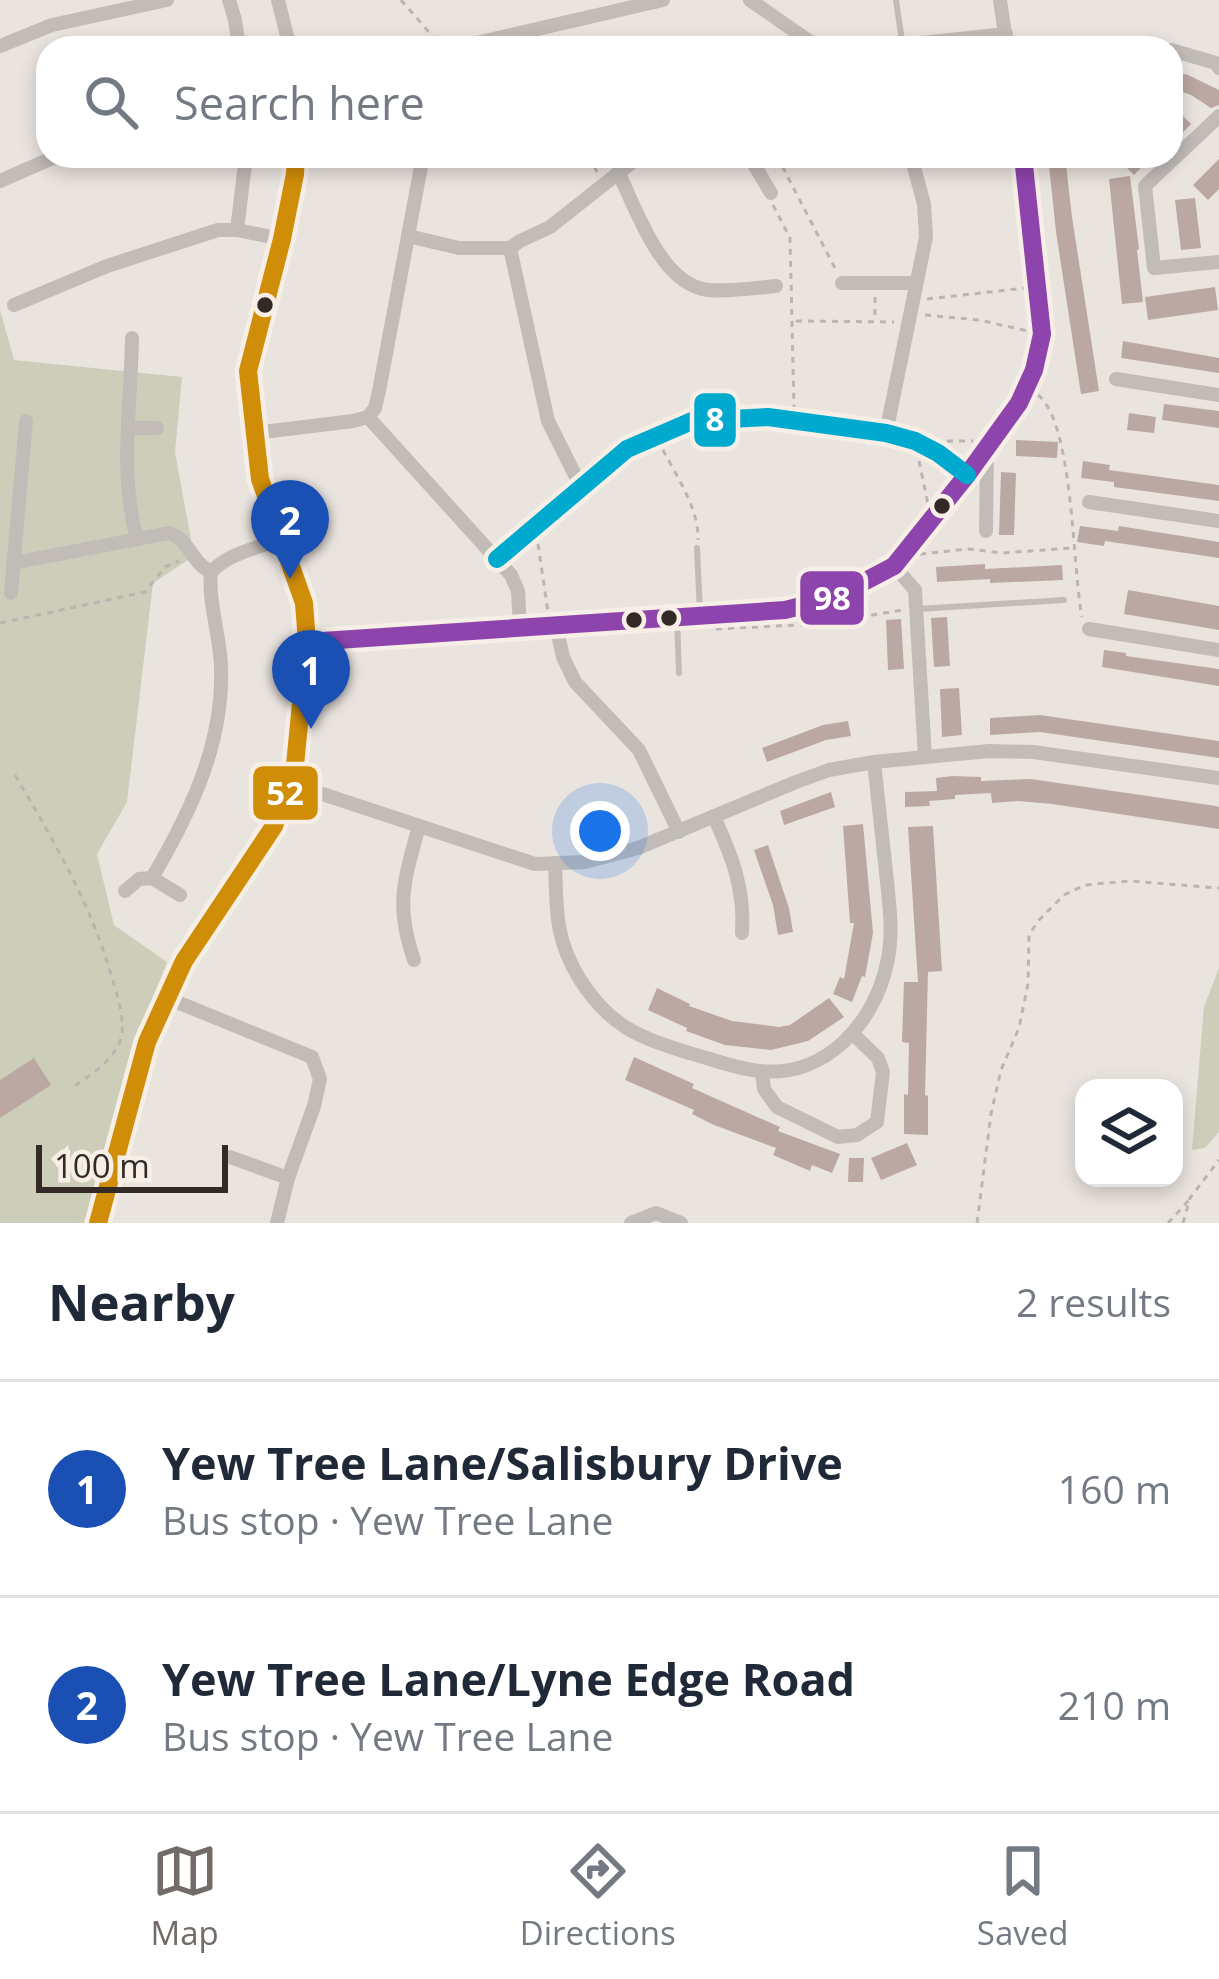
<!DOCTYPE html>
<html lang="en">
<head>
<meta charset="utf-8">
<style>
  body { margin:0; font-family:"Open Sans",sans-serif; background:#f2f2f3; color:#1f2937 }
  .controls { position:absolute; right:36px; bottom:36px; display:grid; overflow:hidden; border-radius:24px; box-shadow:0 6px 18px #0003 }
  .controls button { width:108px; height:108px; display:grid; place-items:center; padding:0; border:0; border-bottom:3px solid #e0e1e3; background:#fff; color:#1f2937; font:60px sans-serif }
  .scale { position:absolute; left:36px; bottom:30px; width:192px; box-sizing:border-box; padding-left:12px; border:6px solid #332a27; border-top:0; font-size:33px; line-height:42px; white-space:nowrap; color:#332a27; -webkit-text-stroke:9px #f7eee6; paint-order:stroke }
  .you { position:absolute; left:600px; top:831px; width:42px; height:42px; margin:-30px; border:9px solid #fff; border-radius:50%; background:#1a73e8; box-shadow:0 0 0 18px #1a73e833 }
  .badge { display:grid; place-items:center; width:78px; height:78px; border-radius:50%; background:#736b67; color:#fff; font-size:39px; font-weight:700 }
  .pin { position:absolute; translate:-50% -99px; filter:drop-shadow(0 3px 6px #0008) }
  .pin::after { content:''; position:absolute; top:63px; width:42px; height:36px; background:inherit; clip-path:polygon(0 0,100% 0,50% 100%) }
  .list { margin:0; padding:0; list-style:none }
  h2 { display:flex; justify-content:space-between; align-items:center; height:156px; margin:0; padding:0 48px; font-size:51px }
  h2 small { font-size:39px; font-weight:400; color:#747a83 }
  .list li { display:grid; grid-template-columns:78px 1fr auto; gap:36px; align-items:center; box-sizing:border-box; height:216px; padding:0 48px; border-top:3px solid #e0e1e3 }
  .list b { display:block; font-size:45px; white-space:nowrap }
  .list p { margin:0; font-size:39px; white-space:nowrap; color:#747a83 }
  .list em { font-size:39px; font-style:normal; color:#747a83 }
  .icon { flex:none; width:66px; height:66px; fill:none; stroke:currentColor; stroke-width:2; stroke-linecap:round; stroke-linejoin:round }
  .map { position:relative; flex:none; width:1219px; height:1223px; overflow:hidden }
  .search { position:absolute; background:#fff; box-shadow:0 6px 18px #0003; left:36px; right:36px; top:36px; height:132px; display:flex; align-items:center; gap:30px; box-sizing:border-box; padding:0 42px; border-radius:36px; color:#747a83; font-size:45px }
  .sheet { height:588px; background:#fff }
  nav { display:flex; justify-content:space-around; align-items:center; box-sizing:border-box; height:168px; border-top:3px solid #e0e1e3; background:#fff; font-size:33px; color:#747a83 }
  nav a { display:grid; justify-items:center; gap:6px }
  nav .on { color:#736b67 }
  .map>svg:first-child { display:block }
  .green { fill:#ccceba }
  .building { fill:#bca8a2 }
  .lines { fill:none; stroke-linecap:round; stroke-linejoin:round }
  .path { stroke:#bbb4b0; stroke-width:3; stroke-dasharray:6 6; stroke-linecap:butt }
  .lane { stroke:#c2bcb8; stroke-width:6 }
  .street { stroke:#c2bcb8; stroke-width:14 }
  .bus-1-casing { stroke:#f7eee6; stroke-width:27 }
  .bus-2-casing { stroke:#f7eee6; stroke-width:27 }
  .bus-3-casing { stroke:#f7eee6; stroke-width:27 }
  .bus-1 { stroke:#8e44ad; stroke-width:18 }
  .bus-2 { stroke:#d08d08; stroke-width:18 }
  .bus-3 { stroke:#00a9ce; stroke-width:18 }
  .bus-dot { fill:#332a27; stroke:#f7eee6; stroke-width:4.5 }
  .line-badge { stroke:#f7eee6; stroke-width:4.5 }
  .badge-label { font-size:33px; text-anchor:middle; font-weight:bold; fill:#fff }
</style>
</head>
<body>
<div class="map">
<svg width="1219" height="1223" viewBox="0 0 1219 1223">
  <rect width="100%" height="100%" fill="#eae4df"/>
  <g class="green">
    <polygon points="0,310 14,360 182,377 175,452 194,556 153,583 127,802 97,854 114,925 167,962 139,1034 88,1223 0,1223"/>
    <polygon points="1219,968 1219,1132 1205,1148 1192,1150 1204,1007"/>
  </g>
  <g class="building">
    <polygon points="1171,71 1188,75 1219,90 1219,105 1211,108 1191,95 1171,88"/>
    <polygon points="1177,110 1191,124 1171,145 1171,116"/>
    <polygon points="1048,156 1065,156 1072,217 1099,391 1081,394 1056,232"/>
    <polygon points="1115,156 1152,156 1134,175"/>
    <polygon points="1219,159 1219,189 1208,200 1193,185"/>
    <polygon points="1130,176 1139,249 1137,250 1143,302 1122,304 1109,179"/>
    <polygon points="1195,198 1201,248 1181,250 1175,200"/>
    <polygon points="1215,287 1218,310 1148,320 1145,297"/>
    <polygon points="1123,341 1219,358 1219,373 1121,358"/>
    <polygon points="1164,404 1219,411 1219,428 1162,420"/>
    <polygon points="1129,413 1156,417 1154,433 1127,430"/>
    <polygon points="1016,440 1058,442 1057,458 1016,456"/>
    <polygon points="1083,461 1110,465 1109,470 1219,485 1219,501 1114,487 1114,482 1081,478"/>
    <polygon points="1001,472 1016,473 1014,535 999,535"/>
    <polygon points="1080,526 1118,531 1119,526 1219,542 1219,558 1105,541 1104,546 1077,542"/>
    <polygon points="985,564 985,569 1062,565 1063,580 990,583 990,579 937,582 936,567"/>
    <polygon points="1128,590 1219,606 1219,630 1124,614"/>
    <polygon points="947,617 950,666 934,667 931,618"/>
    <polygon points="901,619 904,669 888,670 886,620"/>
    <polygon points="1104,650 1126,653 1126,656 1219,669 1219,686 1102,667"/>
    <polygon points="959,688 962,735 942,737 940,689"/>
    <polygon points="1040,715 1219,741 1219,758 1040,732 990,735 990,718"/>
    <polygon points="848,721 851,736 826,740 767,762 762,748 823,725"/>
    <polygon points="952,776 981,777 981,781 1031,779 1216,806 1219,807 1219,829 1052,804 1018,801 992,803 991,793 955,795 955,799 929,801 930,806 905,807 905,792 937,791 936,778"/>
    <polygon points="831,792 835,807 784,825 780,811"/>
    <polygon points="863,824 873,933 865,977 862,976 852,1002 833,994 840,977 844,979 854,923 850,923 843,826"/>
    <polygon points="933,826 942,971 928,972 925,1095 928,1096 928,1135 904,1134 904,1094 908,1095 909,1043 902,1042 904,982 918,982 908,827"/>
    <polygon points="768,845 789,908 793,932 778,935 773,905 754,850"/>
    <polygon points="657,988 690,1004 689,1006 732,1021 779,1027 790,1025 829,998 844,1017 808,1041 771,1050 725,1045 686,1031 687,1028 648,1010"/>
    <polygon points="634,1057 694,1084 692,1088 780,1127 778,1131 840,1154 832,1173 812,1165 810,1171 773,1155 776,1148 714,1125 692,1114 694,1110 625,1080"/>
    <polygon points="34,1058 51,1085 0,1118 0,1080"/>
    <polygon points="907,1143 917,1165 881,1180 871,1158"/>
    <polygon points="849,1158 864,1158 863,1182 848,1182"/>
  </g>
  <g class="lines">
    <g class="path">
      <polyline points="401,0 442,47"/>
      <polyline points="589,156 597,172"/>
      <polyline points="777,156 837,272"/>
      <polyline points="601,168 605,156"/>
      <polyline points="773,205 790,238 794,407"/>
      <polyline points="875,297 875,321"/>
      <polyline points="927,299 1025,288"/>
      <polyline points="925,315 979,320 1028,331"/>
      <polyline points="796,321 894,322"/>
      <path d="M1038 395C1074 424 1072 567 1082 617"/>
      <polyline points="947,441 973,441"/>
      <path d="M663 450C677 477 699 509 698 540"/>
      <polyline points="919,461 928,504"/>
      <polyline points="538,544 548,612"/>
      <polyline points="920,554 969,549 1002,553 1072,548"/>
      <polyline points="0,623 145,592 165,567 179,561"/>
      <polyline points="716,629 818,624 903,610"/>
      <path d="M15 775C54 841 91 904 112 978 117 994 124 1016 122 1033 119 1057 91 1075 73 1087"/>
      <polyline points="977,1223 991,1114 1001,1070 1019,1028 1028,984 1029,935 1038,921 1064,895 1085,885 1129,881 1219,888"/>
      <polyline points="1168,1223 1189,1200"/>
      <polyline points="1183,1223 1190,1198 1219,1160"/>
    </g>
    <g class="lane">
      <polyline points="896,0 902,41"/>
      <polyline points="697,548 700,613"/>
      <polyline points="918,609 1064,600"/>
      <polyline points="677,618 679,673"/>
    </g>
    <g class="street">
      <polyline points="229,0 235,20 239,48"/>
      <polyline points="278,0 290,48"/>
      <polyline points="750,0 819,48"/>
      <polyline points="1000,0 1007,48"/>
      <polyline points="0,46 52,25 167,0"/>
      <polyline points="455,48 663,0"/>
      <polyline points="896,48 903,45 1006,34"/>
      <polyline points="1117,48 1143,48"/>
      <polyline points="1171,50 1216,63 1219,68"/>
      <polyline points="1219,116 1145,186 1154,268 1219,262"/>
      <polyline points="749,156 771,193"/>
      <path d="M618 172C637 210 661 285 708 290 730 292 754 288 776 286"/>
      <polyline points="0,181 57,156"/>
      <polyline points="237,230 246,156"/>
      <polyline points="408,236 459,248 510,248 520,241 550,227 640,156"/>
      <polyline points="510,248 548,421 581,487"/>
      <polyline points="842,283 916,283"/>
      <polyline points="14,305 107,266 218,230 237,230 282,239"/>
      <path d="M132 338C131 405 119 474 137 539"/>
      <polyline points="1116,379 1219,395"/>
      <polyline points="368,417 375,408 379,391 423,156"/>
      <polyline points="128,428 157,428"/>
      <polyline points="255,433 353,421 368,417 511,575 518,591 520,627"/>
      <polyline points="886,433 926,237 924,204 911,156"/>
      <polyline points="1089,502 1219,521"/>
      <polyline points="986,531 987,452"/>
      <polyline points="497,559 627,449 692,421 768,417 886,433 915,441 938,453 967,475"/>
      <path d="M13 563 169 533C189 538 190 562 211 572"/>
      <polyline points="894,566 915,590 925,757"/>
      <polyline points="11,593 26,421"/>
      <polyline points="556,625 563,657 575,682 639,750 679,832"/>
      <polyline points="1089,629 1219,650"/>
      <polyline points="307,642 785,610 833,598 894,566 967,475 1019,403 1034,370 1042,334 1023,156"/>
      <polyline points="289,783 535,864 585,862 638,848 796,782 829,770 874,762 989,751 1033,752 1219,778"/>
      <path d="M714 817C732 856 745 889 742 933"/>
      <path d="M555 863C557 910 554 936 579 978 609 1026 638 1037 689 1053 712 1059 737 1069 760 1071 826 1078 875 1022 887 963 894 933 889 902 886 872 882 835 878 799 874 762"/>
      <polyline points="125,891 139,879 152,878"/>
      <path d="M180 895 152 878C190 813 224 744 221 666 220 635 208 603 211 572 229 553 257 548 282 539"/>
      <path d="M414 960C395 905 404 881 419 826"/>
      <polyline points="167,998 312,1057 320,1079 314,1106 288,1178 277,1223"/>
      <polyline points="762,1072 764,1089 777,1107 838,1137 857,1135 877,1122 883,1072 878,1058 854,1035"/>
      <polyline points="230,1157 288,1178"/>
      <polyline points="98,1223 147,1042 184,961 274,826 295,765 307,642 304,603 260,479 248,371 282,239 295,174 296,156"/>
      <polyline points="631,1223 656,1213 681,1223"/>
    </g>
    <defs>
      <polyline id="bus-1" points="307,642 785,610 833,598 894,566 967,475 1019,403 1034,370 1042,334 1023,156"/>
      <polyline id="bus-2" points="98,1223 147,1042 184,961 274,826 295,765 307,642 304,603 260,479 248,371 282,239 295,174 296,156"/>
      <polyline id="bus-3" points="497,559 627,449 692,421 768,417 886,433 915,441 938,453 967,475"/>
    </defs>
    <use href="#bus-1" class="bus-1-casing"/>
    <use href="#bus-2" class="bus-2-casing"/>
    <use href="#bus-3" class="bus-3-casing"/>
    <use href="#bus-1" class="bus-1"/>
    <use href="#bus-2" class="bus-2"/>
    <use href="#bus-3" class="bus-3"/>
  </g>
  <g class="bus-dot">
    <circle cx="265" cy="305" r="10"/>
    <circle cx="942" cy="506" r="10"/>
    <circle cx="669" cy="618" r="10"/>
    <circle cx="634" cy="620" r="10"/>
  </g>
  <g class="line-badge">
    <rect x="692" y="391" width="46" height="58" rx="12" fill="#00a9ce"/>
    <rect x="798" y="569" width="68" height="58" rx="12" fill="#8e44ad"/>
    <rect x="251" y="764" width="69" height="58" rx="12" fill="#d08d08"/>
  </g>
  <g class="badge-label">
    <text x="715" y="431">8</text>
    <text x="832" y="610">98</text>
    <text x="285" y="805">52</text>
  </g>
</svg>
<div class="controls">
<button><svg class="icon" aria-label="layers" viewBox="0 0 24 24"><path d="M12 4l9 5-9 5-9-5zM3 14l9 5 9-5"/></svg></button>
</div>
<div class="scale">100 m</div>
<div class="you"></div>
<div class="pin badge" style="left:311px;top:729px;background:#1a4fb4">1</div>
<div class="pin badge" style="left:290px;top:579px;background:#1a4fb4">2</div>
<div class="search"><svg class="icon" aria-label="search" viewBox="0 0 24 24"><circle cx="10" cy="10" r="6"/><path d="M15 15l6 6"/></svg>Search here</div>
</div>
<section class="sheet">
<h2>Nearby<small>2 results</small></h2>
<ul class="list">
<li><span class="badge" style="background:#1a4fb4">1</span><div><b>Yew Tree Lane/Salisbury Drive</b><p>Bus stop · Yew Tree Lane</p></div><em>160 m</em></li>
<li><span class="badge" style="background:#1a4fb4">2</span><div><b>Yew Tree Lane/Lyne Edge Road</b><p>Bus stop · Yew Tree Lane</p></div><em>210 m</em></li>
</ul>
</section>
<nav>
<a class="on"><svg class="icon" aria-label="map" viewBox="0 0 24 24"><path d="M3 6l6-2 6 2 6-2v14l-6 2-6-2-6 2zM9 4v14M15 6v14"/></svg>Map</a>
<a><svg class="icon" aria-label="directions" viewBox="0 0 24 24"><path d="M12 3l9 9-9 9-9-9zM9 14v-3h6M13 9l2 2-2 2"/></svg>Directions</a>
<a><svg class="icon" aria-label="saved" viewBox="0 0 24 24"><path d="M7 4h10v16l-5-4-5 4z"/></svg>Saved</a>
</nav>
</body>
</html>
